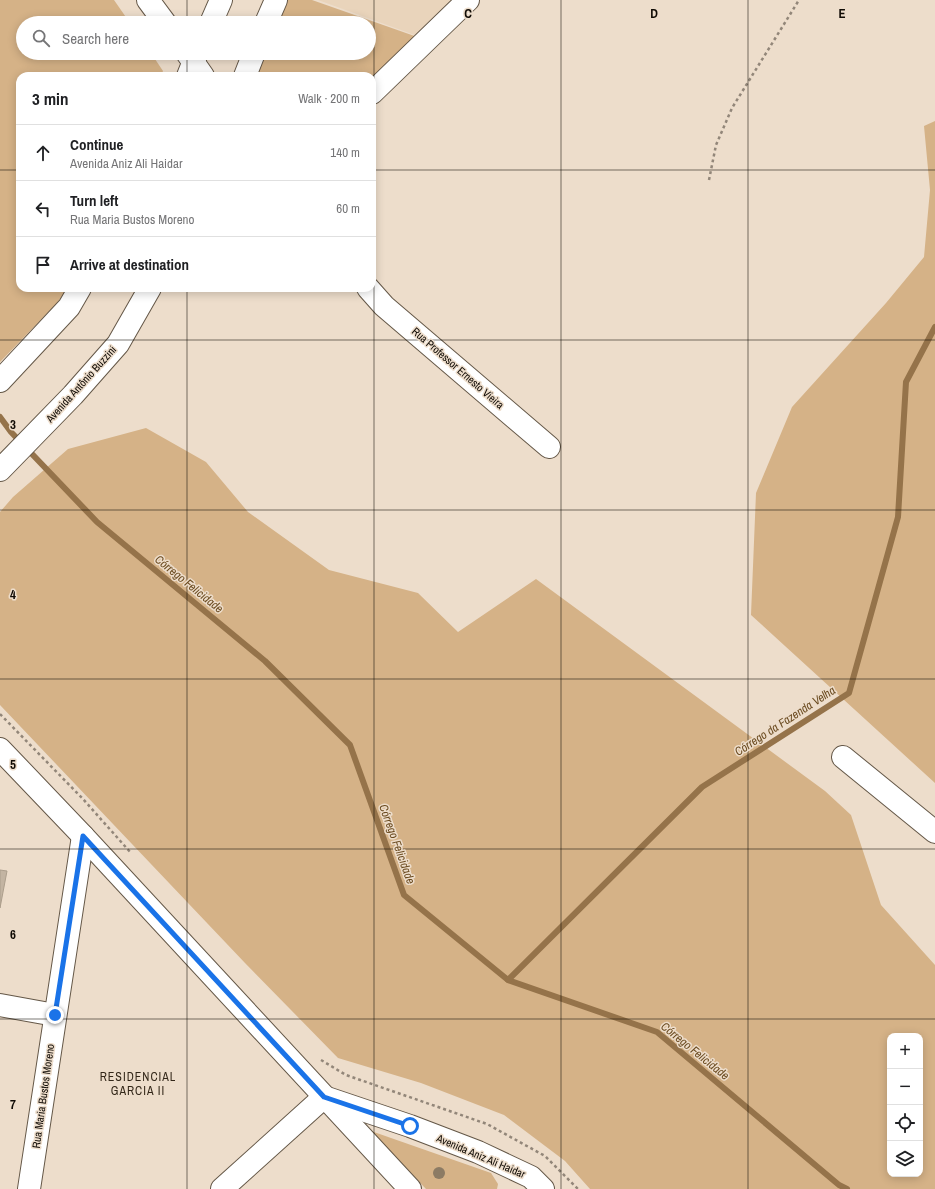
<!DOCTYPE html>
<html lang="en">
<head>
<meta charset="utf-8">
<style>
  body { margin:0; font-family:"Archivo Narrow",sans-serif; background:#f2f2f2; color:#202124 }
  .controls { position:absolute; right:12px; bottom:12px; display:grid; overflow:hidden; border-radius:8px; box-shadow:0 2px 10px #0003 }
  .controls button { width:36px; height:36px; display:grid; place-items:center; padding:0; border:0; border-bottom:1px solid #e0e0e0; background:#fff; color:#202124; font:20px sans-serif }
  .stop { position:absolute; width:12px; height:12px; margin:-9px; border:3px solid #1a73e8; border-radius:50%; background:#fff }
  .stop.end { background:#1a73e8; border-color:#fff; box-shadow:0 1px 4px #0008 }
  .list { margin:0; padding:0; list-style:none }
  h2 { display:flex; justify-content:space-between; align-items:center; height:52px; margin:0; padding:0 16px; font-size:17px }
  h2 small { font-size:13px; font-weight:400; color:#757577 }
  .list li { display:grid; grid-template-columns:26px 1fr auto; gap:12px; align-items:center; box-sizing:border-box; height:56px; padding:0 16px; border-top:1px solid #e0e0e0 }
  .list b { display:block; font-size:15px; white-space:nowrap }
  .list p { margin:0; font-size:13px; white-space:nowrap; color:#757577 }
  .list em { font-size:13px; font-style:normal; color:#757577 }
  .icon { flex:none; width:22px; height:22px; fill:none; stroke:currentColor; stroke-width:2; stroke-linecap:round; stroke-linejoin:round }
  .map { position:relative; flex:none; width:935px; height:1189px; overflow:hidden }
  .search { position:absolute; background:#fff; box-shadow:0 2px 10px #0003; left:16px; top:16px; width:360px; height:44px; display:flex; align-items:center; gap:10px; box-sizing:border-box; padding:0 14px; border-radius:22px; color:#757577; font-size:15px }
  .panel { position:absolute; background:#fff; box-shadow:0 2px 10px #0003; left:16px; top:72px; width:360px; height:220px; border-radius:12px }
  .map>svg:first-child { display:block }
  .built { fill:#e9d4bb }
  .green { fill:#d5b287; fill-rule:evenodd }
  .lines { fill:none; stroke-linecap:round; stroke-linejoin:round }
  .stream { stroke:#95734a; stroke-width:6 }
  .building { fill:#c3b4a2; stroke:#ac9e8c }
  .street-casing { stroke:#645747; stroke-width:24 }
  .secondary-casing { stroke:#645747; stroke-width:24 }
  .path { stroke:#928679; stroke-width:2.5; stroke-dasharray:3 3; stroke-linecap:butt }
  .street { stroke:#fff; stroke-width:22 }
  .secondary { stroke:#fff; stroke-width:22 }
  .tree { fill:#8c7b64 }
  .route { stroke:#1a73e8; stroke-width:5 }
  .grid { fill:none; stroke:#100b05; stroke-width:1; stroke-opacity:0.55 }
  .labels { text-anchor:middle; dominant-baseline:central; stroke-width:3; stroke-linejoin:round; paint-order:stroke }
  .street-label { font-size:11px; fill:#100b05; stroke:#edddcb }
  .water-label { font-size:12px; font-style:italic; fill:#6b4b20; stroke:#edddcb }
  .neighbourhood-label { font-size:12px; letter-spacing:1px; fill:#332719; stroke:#edddcb }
  .grid-label { font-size:13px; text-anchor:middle; font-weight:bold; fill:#100b05; stroke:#edddcb; stroke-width:3; stroke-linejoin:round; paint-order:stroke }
</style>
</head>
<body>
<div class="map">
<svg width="935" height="1189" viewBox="0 0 935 1189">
  <rect width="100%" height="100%" fill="#edddcb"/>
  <polygon class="built" points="318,0 462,0 423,38"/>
  <g class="green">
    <polygon points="0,0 114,0 130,23 23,23 23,53 151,53 163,71 161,76 20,76 20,288 68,288 56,304 0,362"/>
    <polygon points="288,0 312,0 423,39 372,88 372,76 255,76 265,53 369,53 369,23 278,23"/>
    <polygon points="935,121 935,783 751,615 756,493 792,407 886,303 924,257 930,190 924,126"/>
    <path d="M146 428 206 462 248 512 329 570 418 593 458 632 536 579 825 791 851 815 881 905 935 965V1189H590L565 1161 504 1115 421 1083 338 1058 245 963 0 705V512L13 497 68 449ZM890 1036H920V1174H890Z"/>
    <polygon points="371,1131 491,1173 498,1184 497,1189 426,1189"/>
  </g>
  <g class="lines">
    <g class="stream">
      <polyline points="0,417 11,432 97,522 265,661 350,745 404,895 508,980 657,1032 839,1185 847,1189"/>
      <polyline points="508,980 702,787 849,693 898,517 906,382 935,327"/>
    </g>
  </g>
  <polygon class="building" points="0,870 7,871 0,908"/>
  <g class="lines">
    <defs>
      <g id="street">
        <polyline points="148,0 165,23"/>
        <polyline points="187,53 203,76"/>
        <polyline points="372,93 468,0"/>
        <polyline points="368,288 384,306 549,447"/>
        <polyline points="0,749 83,836 410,1189"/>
        <polyline points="843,757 935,832"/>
        <polyline points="0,1005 55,1015"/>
        <polyline points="29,1189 83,836"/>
        <polyline points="222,1189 324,1097 410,1126 478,1152 531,1177 543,1189"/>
      </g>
      <g id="secondary">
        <polyline points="211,23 221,0"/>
        <polyline points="266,23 276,0"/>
        <polyline points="188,76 197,53"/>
        <polyline points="245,76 254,53"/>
        <polyline points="0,381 69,307 80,288"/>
        <polyline points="0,470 73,395 118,344 150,288"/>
      </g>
    </defs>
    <use href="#street" class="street-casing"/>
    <use href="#secondary" class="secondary-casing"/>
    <g class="path">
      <polyline points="709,180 716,145 732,108 799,0"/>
      <polyline points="0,714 83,799 131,853"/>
      <polyline points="321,1060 346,1075 487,1124 545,1156 578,1189"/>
    </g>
    <use href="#street" class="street"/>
    <use href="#secondary" class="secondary"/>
  </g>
  <circle class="tree" cx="439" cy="1173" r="6"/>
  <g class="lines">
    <polyline class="route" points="55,1015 83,836 324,1097 410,1126"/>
  </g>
  <path class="grid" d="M187 0V23M374 0V1189M561 0V1189M748 0V1189M187 53V76M0 170H20M372 170H935M187 288V1189M0 340H935M0 510H935M0 679H935M0 849H935M0 1019H935"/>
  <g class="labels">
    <g class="street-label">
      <text transform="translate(458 368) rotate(41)">Rua Professor Ernesto Vieira</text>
      <text transform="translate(81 384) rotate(-48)">Avenida Antônio Buzzini</text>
      <text transform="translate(43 1096) rotate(-82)">Rua Maria Bustos Moreno</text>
      <text transform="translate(481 1156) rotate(23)">Avenida Aniz Ali Haidar</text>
    </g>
    <g class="water-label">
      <text transform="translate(189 584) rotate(39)">Córrego Felicidade</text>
      <text transform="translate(785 721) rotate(-33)">Córrego da Fazenda Velha</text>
      <text transform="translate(397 844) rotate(70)">Córrego Felicidade</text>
      <text transform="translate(695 1051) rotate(39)">Córrego Felicidade</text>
    </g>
    <g class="neighbourhood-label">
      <text x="138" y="1077">RESIDENCIAL<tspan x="138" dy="14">GARCIA II</tspan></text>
    </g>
  </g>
  <g class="grid-label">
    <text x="468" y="18">C</text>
    <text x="654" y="18">D</text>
    <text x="842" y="18">E</text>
    <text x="13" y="429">3</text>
    <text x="13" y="599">4</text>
    <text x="13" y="769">5</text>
    <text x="13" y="939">6</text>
    <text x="13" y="1109">7</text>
  </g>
</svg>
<div class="controls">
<button>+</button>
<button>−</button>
<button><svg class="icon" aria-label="locate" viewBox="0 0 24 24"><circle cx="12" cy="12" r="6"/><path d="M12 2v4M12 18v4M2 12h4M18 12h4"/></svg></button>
<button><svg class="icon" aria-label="layers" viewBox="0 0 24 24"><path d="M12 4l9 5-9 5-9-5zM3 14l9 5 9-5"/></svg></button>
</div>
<div class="stop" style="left:410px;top:1126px"></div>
<div class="stop end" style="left:55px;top:1015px"></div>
<div class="search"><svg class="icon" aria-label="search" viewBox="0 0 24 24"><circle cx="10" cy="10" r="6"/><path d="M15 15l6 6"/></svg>Search here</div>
<section class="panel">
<h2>3 min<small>Walk · 200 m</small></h2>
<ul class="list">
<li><svg class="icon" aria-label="ahead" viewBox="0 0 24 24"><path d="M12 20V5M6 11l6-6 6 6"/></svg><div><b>Continue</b><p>Avenida Aniz Ali Haidar</p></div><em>140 m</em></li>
<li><svg class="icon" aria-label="left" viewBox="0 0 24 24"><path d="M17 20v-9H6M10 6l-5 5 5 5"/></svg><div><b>Turn left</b><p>Rua Maria Bustos Moreno</p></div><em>60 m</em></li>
<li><svg class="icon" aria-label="arrive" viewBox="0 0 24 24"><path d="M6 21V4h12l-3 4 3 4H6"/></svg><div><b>Arrive at destination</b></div></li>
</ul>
</section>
</div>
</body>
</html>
